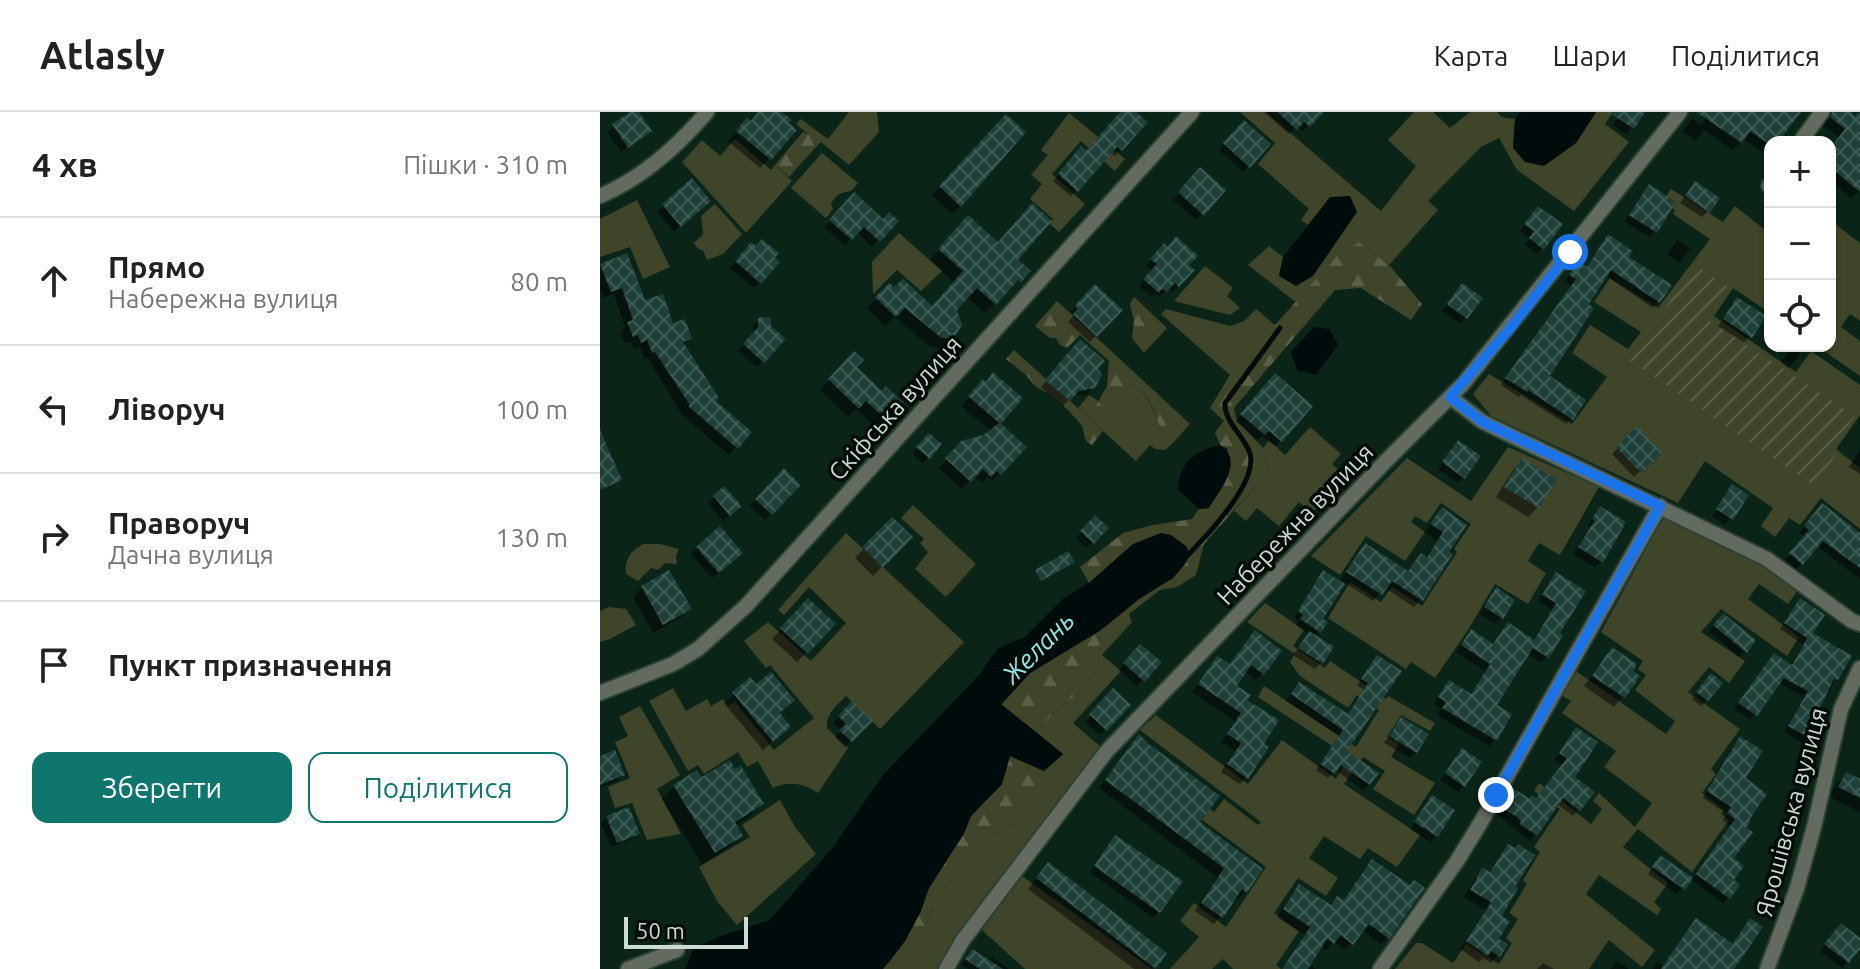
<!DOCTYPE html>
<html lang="uk">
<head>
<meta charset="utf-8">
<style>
  body { margin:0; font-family:Ubuntu,sans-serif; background:#f2f2f2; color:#222 }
  .controls { position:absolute; right:24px; top:24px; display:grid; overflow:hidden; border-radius:16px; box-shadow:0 2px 6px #0004 }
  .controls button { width:72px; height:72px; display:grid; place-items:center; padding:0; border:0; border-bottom:2px solid #e0e0e0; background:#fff; color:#222; font:40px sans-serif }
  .scale { position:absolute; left:24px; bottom:20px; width:124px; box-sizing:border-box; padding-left:8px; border:4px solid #ccdcd2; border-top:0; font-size:22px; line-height:28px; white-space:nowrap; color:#ccdcd2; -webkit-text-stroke:6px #030c06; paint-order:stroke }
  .stop { position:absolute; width:24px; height:24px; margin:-18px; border:6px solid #1a73e8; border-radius:50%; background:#fff }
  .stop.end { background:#1a73e8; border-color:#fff; box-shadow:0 2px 8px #0008 }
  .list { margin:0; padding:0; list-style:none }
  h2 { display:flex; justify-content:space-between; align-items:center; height:104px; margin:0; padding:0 32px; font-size:34px }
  h2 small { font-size:26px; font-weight:400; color:#767676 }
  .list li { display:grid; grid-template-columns:52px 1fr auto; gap:24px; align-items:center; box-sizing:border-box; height:128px; padding:0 32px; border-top:2px solid #e0e0e0 }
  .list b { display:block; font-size:30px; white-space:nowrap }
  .list p { margin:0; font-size:26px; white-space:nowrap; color:#767676 }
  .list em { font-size:26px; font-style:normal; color:#767676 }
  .actions { display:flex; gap:16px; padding:24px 32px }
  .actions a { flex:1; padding:18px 0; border:2px solid #0f766e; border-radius:16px; text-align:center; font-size:28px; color:#0f766e }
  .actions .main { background:#0f766e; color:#fff }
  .icon { flex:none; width:44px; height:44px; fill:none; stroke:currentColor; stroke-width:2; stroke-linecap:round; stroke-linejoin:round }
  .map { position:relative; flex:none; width:1260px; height:857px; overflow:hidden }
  header { display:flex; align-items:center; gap:48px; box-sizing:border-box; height:112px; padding:0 40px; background:#fff; border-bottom:2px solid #e0e0e0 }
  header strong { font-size:38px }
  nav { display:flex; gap:44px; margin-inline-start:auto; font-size:28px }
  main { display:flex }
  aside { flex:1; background:#fff }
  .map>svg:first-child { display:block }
  .grass { fill:#3f4529 }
  .forest { fill:url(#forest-firs) }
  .garden { fill:url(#garden-furrows) }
  .water { fill:#000c0c }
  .shadow { fill:#0007 }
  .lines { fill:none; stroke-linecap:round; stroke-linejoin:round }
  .stream { stroke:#000c0c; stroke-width:5 }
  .building { fill:url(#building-cross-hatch) }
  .minor-casing { stroke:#294235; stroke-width:18 }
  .minor { stroke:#636b60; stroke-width:14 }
  .route { stroke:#1a73e8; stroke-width:10 }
  .labels { text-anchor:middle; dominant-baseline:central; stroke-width:7; stroke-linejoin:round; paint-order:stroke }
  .street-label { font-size:24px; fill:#ccdcd2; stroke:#030c06 }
  .water-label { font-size:26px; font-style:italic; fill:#97e5e7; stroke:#030c06 }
</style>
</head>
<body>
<header>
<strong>Atlasly</strong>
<nav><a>Карта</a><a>Шари</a><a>Поділитися</a></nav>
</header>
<main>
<aside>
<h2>4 хв<small>Пішки · 310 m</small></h2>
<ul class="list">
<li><svg class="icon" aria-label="ahead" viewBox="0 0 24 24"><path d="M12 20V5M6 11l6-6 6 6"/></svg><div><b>Прямо</b><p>Набережна вулиця</p></div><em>80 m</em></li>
<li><svg class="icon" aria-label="left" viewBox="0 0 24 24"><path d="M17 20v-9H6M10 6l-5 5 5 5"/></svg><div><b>Ліворуч</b></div><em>100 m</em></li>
<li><svg class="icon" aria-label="right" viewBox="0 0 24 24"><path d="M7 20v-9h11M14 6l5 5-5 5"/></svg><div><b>Праворуч</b><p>Дачна вулиця</p></div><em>130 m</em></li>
<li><svg class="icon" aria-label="arrive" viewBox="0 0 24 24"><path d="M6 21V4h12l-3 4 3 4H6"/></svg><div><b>Пункт призначення</b></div></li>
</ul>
<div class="actions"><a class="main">Зберегти</a><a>Поділитися</a></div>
</aside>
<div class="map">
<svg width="1260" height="857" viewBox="0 0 1260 857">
  <defs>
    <pattern id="forest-firs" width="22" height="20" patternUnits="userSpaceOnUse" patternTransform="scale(2)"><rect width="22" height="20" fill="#3f4529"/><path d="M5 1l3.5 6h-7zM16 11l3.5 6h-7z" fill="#5a5f47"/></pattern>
    <pattern id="garden-furrows" width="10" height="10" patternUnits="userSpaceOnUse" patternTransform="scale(2)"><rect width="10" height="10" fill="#3f4529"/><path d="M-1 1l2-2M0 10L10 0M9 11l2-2" fill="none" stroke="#5a5f47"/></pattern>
    <pattern id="building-cross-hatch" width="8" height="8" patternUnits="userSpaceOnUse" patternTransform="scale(2)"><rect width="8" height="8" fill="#1e4039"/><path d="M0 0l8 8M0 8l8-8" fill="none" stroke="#3e5b55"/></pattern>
  </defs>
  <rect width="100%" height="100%" fill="#0a2517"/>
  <g class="grass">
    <polygon points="249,0 277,0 279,20 249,53 221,30 215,36 209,23 196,12 201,7 228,27"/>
    <polygon points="640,0 666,0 781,99 816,54 788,28 814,0 833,0 850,16 870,0 897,0 901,5 915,7 913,36 976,31 996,0 1013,0 1005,12 1029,30 974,99 917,58 899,26 881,35 828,89 838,98 789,153 759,130 737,144 697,191 648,153 669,134 683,145 679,164 731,85 708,113 701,108 709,97 658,52 675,31"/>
    <polygon points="469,1 525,47 515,59 481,29 452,62 485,92 459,120 450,112 453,107 430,87 442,72 431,63 448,43 441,38"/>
    <polygon points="135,27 171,58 175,53 192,69 146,121 82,50 102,28 120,44"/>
    <path d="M222 41 258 71 251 79C241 81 237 81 231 92L233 97 226 106 191 76Z"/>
    <polygon points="1071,77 1123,110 1135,94 1170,122 1170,201 1133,176 1114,204 1196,260 1211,239 1260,273 1260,303 1236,337 1260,356 1260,417 1221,386 1200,413 1189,406 1175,425 1161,414 1173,396 1105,349 1078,391 891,304 873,282 889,262 972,312 1007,265 972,241 990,213 1028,237 1041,220 994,190 1010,166 1058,196 1110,127 1073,102 1075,98 1062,90"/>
    <polygon points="37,88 70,155 43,167 30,135 0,145 0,107"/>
    <polygon points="115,92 142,122 123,142 107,148 103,138 98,137 94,131 103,122 101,104"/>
    <polygon points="1230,108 1260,131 1260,209 1250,202 1241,215 1260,229 1260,264 1217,234 1230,234"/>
    <polygon points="299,121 342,159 321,179 297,158 273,182 272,150"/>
    <polygon points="605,154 633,176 627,184 640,196 630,203 574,189"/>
    <polygon points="566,197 630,214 644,209 656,197 676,214 630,263 561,202"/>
    <path d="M530 272C563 290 548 313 573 331L565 338 555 337 550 333 536 349 478 296 489 283 498 289 494 298 523 283Z"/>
    <polygon points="710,315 741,342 732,352 746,365 712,401 699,390 679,414 657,396 646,409 634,399 668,360 663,336 669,328 685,343"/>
    <polygon points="908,335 999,375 960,443 939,431 928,449 946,461 928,492 895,472 866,521 835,566 811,550 806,557 728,506 750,470 781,490 792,475 822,494 857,440 854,437 871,412 841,391 827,411 815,404 811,410 825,420 805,449 766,424 740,463 711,444 807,346 871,389"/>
    <polygon points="313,393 376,452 346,485 315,457 328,440 320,431 324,427 301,406"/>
    <polygon points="1064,404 1169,457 1198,478 1188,492 1159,472 1148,487 1199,525 1187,544 1121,497 1101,520 1145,549 1129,571 1109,555 1088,580 1140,617 1111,657 1116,662 1102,681 1124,698 1121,702 1129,708 1092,760 1038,717 1023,735 1068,771 1054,790 1061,797 1057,803 999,763 986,782 1055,838 1042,855 1009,828 989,857 795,857 816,831 822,831 853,851 866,832 899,852 912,831 906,826 918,807 909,801 927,772 923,768 940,740 934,735 960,697 934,679 939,671 991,712 1002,697 993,689 999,681 1035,715 1052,691 1004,655 1016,639 962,601 971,589 961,583 976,559 1066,622 1075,609 1035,578 1046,563 1038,557 1043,549 1001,520"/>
    <path d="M246 421 364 530 280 617 246 584C236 594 226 601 227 616L248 636 218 681C203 671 189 669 173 676L158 649 147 655 138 640 104 662 98 653 88 659 49 589 73 576 86 599 107 587 111 594 123 587 128 594 135 590 174 638 214 606 170 553 166 556 144 529 168 510 211 549 246 511 209 475 184 503 178 498Z"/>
    <path d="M43 432H60L79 437 76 444 77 452 65 451 58 458 51 456 38 469 26 462C25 446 30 440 43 432Z"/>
    <polygon points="573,466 577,475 560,478 529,502 532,510 502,543 521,559 473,611 502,636 339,857 283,857 290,849 294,853 322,820 339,783 388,724 417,712 430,665 428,652 444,659 463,642 437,621 454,600 481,579 498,554 501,518 539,487"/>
    <polygon points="665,491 704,518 693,534 725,556 730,549 786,587 788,584 835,611 830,619 801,603 787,625 799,632 791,645 835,671 814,703 773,677 785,659 763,645 744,672 820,723 797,755 768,736 760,747 724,724 709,746 738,766 726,784 698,766 674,801 699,819 676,853 681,857 633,857 623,847 612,857 570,857 599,825 580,809 594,791 626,815 666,755 571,685 592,683 614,700 624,687 658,713 661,710 540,618 556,603 648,672 682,628 736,667 749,645 658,585 664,574 756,635 779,598 757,583 748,596 700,564 690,550 695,542 647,510"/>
    <polygon points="9,495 26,497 36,513 10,527 0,530 0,499"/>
    <polygon points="40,594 80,663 57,677 81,722 47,728 32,691 15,696 8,675 30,666 15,630 28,624 19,605"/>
    <polygon points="180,688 195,715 216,742 137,813 117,789 99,755 150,725 142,713"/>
    <polygon points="422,764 552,857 425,857 382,818"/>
  </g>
  <g class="forest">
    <polygon points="203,20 210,23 215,36 189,65 175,53"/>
    <polygon points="759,130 789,153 822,192 811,208 761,176 735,178 634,296 637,309 663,336 668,360 604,432 596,463 577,475 573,466 589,444 533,432 489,471 480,455 523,421 553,413 592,407 599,397 609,396 628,337 620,333 615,320 624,309 610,296 630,263 737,144"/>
    <polygon points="534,185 567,216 544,241 532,226 534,209 530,192"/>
    <path d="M457 189 590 312 573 331C548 313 564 290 530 272L511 303 502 304 494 297 507 274 509 249 480 223 467 236 460 233 456 226H450L435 214Z"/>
    <polygon points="414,238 503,319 492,333 486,329 482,314 469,299 450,282 436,275 426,263 406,247"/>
    <polygon points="501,518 498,554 481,579 454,600 437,621 401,593 430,561"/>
    <polygon points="410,644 428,652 430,665 438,677 431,697 417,712 388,724 339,783 322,820 309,839 295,853 290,849 305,829 320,801 329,776 364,722 371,704 402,672"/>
  </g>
  <polygon class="garden" points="1096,154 1127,175 1106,206 1255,304 1230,338 1236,343 1214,374 1028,247"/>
  <g class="water">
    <polygon points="921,0 996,0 976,31 944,54 925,50 913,36 915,7"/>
    <polygon points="750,84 757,100 713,164 696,174 679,164 683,145 730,85"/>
    <polygon points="714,215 729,217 738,233 716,263 697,258 691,240"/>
    <path d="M620 333C645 349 620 378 609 396L599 397 578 378C578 351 596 338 620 333Z"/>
    <polygon points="561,421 571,423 587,435 589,444 585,452 573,466 539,487 501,518 430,561 401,592 463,642 444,659 410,644 402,672 371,704 364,721 329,776 320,801 305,829 283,857 85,857 94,836 118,825 170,808 233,735 283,663 380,562 397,537 425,525 464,486 489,471 533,432"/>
  </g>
  <g class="shadow">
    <polygon points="33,0 36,0 49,19 21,40 7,20"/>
    <polygon points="160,0 179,0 186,11 194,18 160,56 128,29"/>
    <polygon points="522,0 533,0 520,38 515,44 510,40 471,84 453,69 476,43 486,41"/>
    <polygon points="664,0 719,0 720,1 703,19 697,14 689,22"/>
    <polygon points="1022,0 1042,2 1026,22 1013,13"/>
    <polygon points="1110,0 1198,0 1176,30 1170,30 1170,38 1166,42 1143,27 1133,38 1104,18 1096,29 1082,20 1092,7 1101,13"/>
    <polygon points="1219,0 1247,0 1260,9 1260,78 1251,86 1230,69 1230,36 1239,25 1223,14 1224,5"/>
    <polygon points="407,5 360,94 352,102 332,83"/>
    <polygon points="644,11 669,32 643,60 619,38"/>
    <polygon points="594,64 602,102 597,108 573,88"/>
    <polygon points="92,69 103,95 74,119 57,100"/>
    <polygon points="1095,72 1108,99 1102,105 1080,91"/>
    <polygon points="1049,74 1055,119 1049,125 1024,109"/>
    <polygon points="254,83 283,110 296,109 272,135 257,120 245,133 224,115"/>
    <polygon points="932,102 943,136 937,142 925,133 930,126 920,119"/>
    <polygon points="358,116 415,148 428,159 385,201 366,185 355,198 356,221 339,236 329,234 294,204 285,214 267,196 289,174 331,196 354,170 330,148"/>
    <polygon points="1008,125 1058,190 1053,196 1005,163 947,265 971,307 966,312 921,283 919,285 901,273 972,174 965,169 972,158 978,152 989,159 989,152"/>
    <polygon points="1077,128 1090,136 1080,151 1067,142"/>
    <polygon points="564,134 592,158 572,180 568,176 559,185 555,181 552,185 539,174 552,159 546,154"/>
    <polygon points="145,139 160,170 154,176 130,156"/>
    <polygon points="1,153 90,227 83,233 136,335 129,343 82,303 48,246 44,247 40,235 34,237 31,230 25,231 21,220 25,215 14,182 3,186 0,178"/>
    <polygon points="495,175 520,198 490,230 468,210 474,203 471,200"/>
    <polygon points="856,180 866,206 860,212 842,199"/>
    <polygon points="1137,188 1150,225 1144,230 1118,214"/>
    <polygon points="159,208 183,227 157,255 138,239 153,223 153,214"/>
    <polygon points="474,236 495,257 493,275 487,282 472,284 463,294 441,275"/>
    <polygon points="1191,236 1200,242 1189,256 1181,250"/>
    <polygon points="254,242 254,255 282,282 302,292 278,317 256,297 248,305 220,278"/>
    <polygon points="670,270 681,328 675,334 662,324 658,328 636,309"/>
    <polygon points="375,278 420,286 398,312 424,335 392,369 388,365 382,371 374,364 362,377 339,356 362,331 384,325 391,319 361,294"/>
    <polygon points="1037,317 1059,341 1034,365 1012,342"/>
    <polygon points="329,323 340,333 323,351 312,342"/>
    <polygon points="852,336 864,365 858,371 838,357"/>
    <polygon points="1260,338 1260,362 1249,355"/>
    <polygon points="922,349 954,368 938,395 928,405 896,385 913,358"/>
    <polygon points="184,359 198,373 165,408 150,394"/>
    <polygon points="124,377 139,394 123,409 108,391"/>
    <polygon points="1127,381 1146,384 1125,413 1112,404"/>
    <polygon points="1000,396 1001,450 995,455 973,442 990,415 988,413"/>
    <polygon points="842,398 864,413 821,487 814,495 785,476 773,489 744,470 720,507 719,520 714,524 731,535 721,551 715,557 693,543 709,522 696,513 699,509 694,506 718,466 739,470 765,434 807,461 821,443 825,446 837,429 824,420"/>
    <polygon points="1217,399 1260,424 1260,467 1217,434 1196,457 1185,448 1205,425 1199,421"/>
    <polygon points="495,406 506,416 486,436 476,426"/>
    <polygon points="292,407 310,425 273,464 255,446"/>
    <polygon points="97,436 135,446 112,466 91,442"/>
    <polygon points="956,463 957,522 961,524 941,551 927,542 894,594 895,628 889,634 837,603 841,597 834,592 844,576 870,583 885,559 856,540 865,526 871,520 892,534 932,529 952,498 938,489"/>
    <polygon points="42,475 89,497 80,506 53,521 33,485"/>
    <polygon points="891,484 901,506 895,512 879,502"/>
    <polygon points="208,489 233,513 197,550 172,527"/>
    <polygon points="1200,489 1210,522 1236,567 1214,605 1220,608 1204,632 1184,620 1204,585 1178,570 1150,608 1134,597 1169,549 1190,554 1203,532 1180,517"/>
    <polygon points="1117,509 1145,539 1139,545 1109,520"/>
    <polygon points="648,528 663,561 656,568 644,559 634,575 645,589 647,665 640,672 621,660 635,639 621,630 635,609 592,580 617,546 629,554"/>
    <polygon points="1012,538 1030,560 1038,565 1014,595 984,574"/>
    <polygon points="534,540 559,550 537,574 519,558"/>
    <polygon points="777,545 744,639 769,672 763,678 735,658 728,666 716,658 739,624 686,589 699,572 747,604 764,578 757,573"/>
    <polygon points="150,568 178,602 179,624 163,638 124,591"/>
    <polygon points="1105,570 1107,588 1101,594 1092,587"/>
    <polygon points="513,579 528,593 500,623 485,610"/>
    <polygon points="252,592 270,609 245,635 235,625 241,619 233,611"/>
    <polygon points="801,607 816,640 810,646 784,631"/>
    <polygon points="976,618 972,666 992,681 973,704 957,692 930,729 897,702 913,679 929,689 935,688 962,653 954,648"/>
    <polygon points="539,625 645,780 638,787 635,785 614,812 595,799 617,765 499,676"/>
    <polygon points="1135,632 1143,666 1131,747 1128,786 1123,791 1090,767 1077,782 1048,762 1060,746 1092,768 1131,714 1123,708 1127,702 1103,686"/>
    <polygon points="862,638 864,674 858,680 840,668"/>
    <polygon points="0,646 23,663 17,669 0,675"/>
    <polygon points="1247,662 1260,669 1260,700 1230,685 1237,671"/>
    <polygon points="101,668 162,692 149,705 135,714 141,724 128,736 102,752 62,687 74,675"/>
    <polygon points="832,685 836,724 830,730 810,717"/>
    <polygon points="7,705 38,721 32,727 11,735 1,711"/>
    <polygon points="510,732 559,800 553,806 490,760"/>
    <polygon points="908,734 912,776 899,805 896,827 898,843 891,851 883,846 879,850 860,837 885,798 864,785 875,766 882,758 888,762"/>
    <polygon points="772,750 788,825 781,832 762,818 745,838 734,830 726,838 721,834 708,852 716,857 682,857 704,823 677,805 692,782 699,775 730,795 743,790"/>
    <polygon points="439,762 565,841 552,857 534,857 428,777"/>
    <polygon points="1235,819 1260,828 1260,833 1242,856 1220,839"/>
    <polygon points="368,844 388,849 392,845 409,857 368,857 362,853"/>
    <polygon points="1017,849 1029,857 1010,857"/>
    <polygon points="1058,850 1063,854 1131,857 1052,857"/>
    <polygon points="943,851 954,857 937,857"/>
  </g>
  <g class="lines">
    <path class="stream" d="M585 446C604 427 662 367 649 339 642 322 624 309 625 291L680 216"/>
  </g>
  <g class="building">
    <polygon points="30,0 39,0 52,19 28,36 12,12"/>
    <polygon points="158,0 182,0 192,8 189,11 197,18 171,48 136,19 147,5 151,9"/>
    <polygon points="520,0 536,0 548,10 522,39 517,35 478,80 458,62 481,34 486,39"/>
    <polygon points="677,0 724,0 710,15 704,10 697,18"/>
    <polygon points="1008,0 1045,0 1034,17"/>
    <polygon points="1096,0 1201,0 1178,30 1166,30 1150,19 1142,31"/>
    <polygon points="1232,0 1251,0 1255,4 1260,0 1260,80 1230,55 1230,36 1245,17 1230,5"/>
    <polygon points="406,2 426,20 361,95 339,74"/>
    <polygon points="644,8 671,32 650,56 623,31"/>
    <polygon points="600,55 626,78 604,104 578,80"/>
    <polygon points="92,66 111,89 81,115 62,92"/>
    <polygon points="1095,69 1120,86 1110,101 1085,84"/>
    <polygon points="1049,72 1076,90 1057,121 1029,103"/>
    <polygon points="254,80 283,107 289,100 299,109 280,130 264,115 252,128 229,108"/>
    <polygon points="432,91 452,109 418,148 431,159 421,170 418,168 396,193 377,176 357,198 362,213 355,224 347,227 340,225 305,196 296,205 275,185 289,171 294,175 303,167 332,194 363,159 338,137 368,103 398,130"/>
    <polygon points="938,94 963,112 944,138 929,126 934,119 924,112"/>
    <polygon points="1008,122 1033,139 1029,145 1072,173 1060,191 1011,158 989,192 994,196 950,264 986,288 973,308 928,278 927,280 905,266 976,167 969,163 978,149 987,155"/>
    <polygon points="576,124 598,144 589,153 595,158 579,175 575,171 567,180 562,177 559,181 543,167 557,152 550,147 564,131 567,135"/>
    <polygon points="162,127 179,141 175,145 180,150 161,172 135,149 151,130 156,134"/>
    <polygon points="27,141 45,188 63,182 73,211 85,207 92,227 83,230 119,286 116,289 152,320 138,337 88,294 90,293 55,240 52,241 47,228 41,231 38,223 33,225 27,210 33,208 22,176 11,180 0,152"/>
    <polygon points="862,171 883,186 867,207 847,192"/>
    <polygon points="495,172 523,198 497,225 473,202 478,196 475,193"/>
    <polygon points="1137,185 1166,204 1152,226 1123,207"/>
    <polygon points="170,205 171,214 186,227 164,251 143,232 158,215 158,206"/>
    <polygon points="480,227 505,249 498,257 502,263 495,276 479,279 470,289 445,268"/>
    <polygon points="254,239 264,248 257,255 282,279 286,274 305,292 288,309 266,289 259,297 228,267"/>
    <polygon points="393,260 423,286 401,312 427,335 401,363 397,359 391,365 383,357 371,370 345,346 361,329 383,323 399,311 368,284 383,267 386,270"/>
    <polygon points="675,261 713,294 682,330 669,319 665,323 640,302"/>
    <polygon points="1037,314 1062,341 1041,361 1016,335"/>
    <polygon points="0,318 22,368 0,378"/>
    <polygon points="329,321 342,332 330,347 316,335"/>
    <polygon points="858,328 881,344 865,367 842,350"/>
    <polygon points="922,346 957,368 939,396 904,375"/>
    <polygon points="184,356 201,373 172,403 155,387"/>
    <polygon points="1132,372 1149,383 1133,408 1116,397"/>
    <polygon points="124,374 142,394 130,404 113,384"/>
    <polygon points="1222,391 1260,421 1260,456 1223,429 1203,453 1189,441 1209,418 1204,414"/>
    <polygon points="1000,394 1026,410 1003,451 978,435 995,408 992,407"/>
    <polygon points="842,395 867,413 849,440 853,442 823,489 792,469 782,483 746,460 765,431 808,459 821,441 827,445 843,420 830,412"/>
    <polygon points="495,403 509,416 494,432 480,419"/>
    <polygon points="292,405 313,425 283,456 262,435"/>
    <polygon points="120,414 143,441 119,461 96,435"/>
    <polygon points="468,439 475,450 441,469 435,458"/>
    <polygon points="69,458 92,497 63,513 41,474"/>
    <polygon points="723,458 745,472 723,507 728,510 721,521 700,507 703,503 698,499"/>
    <polygon points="956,460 986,479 960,521 963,523 949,546 933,536 897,593 912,602 897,629 842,596 846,590 838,585 849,568 871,582 890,552 861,533 871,517 893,532 908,510 934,528 956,491 942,483"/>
    <polygon points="896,475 915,488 903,507 884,495"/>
    <polygon points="208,486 236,512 208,542 180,516"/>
    <polygon points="1200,486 1225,503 1213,521 1252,544 1238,568 1234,567 1216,604 1222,607 1211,627 1188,614 1208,579 1184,566 1157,604 1138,591 1174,541 1192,553 1207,526 1184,511"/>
    <polygon points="1123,501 1156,528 1147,541 1113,513"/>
    <polygon points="655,518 682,539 664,563 651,553 637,574 651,583 647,588 679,608 664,632 669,635 648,667 627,652 641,631 627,622 641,601 598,572 617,544 630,552"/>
    <polygon points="709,519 734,535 723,552 698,536"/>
    <polygon points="540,532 562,550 545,570 523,551"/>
    <polygon points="1012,535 1037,552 1033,559 1040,564 1025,586 992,564"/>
    <polygon points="777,543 802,559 747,639 779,661 770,673 741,653 735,662 720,652 743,618 691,582 699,570 748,602 768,571 761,567"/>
    <polygon points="171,560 195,588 180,601 191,615 173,630 132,580 150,565 156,572"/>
    <polygon points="1111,561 1123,571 1108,589 1096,580"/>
    <polygon points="513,576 531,593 507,619 489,602"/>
    <polygon points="252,589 273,609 252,630 239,618 246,612 238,604"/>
    <polygon points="801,605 829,622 817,641 789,624"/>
    <polygon points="976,615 998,630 975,665 995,680 980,699 963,686 937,724 920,712 921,710 918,706 901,695 913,676 930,687 932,684 936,686 967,646 959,641"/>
    <polygon points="539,622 550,633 620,684 600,710 663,757 647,781 642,777 623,806 601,791 624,756 505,668"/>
    <polygon points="1140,624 1163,639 1146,666 1167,682 1149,708 1151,709 1146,716 1153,720 1134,746 1144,754 1134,768 1140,773 1130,787 1096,762 1135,707 1127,701 1131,695 1107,679"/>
    <polygon points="862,636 882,650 865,675 845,661"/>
    <polygon points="15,638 25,663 0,673 0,644"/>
    <polygon points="130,648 135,657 141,654 164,692 135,710 143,724 115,741 73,673 97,658 102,665"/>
    <polygon points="1246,660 1260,667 1260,686 1238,675"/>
    <polygon points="832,683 855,698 838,725 814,710"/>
    <polygon points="29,695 40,722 17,731 6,704"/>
    <polygon points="515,723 583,769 560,801 494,754"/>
    <polygon points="908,732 915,736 918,732 935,743 915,775 918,776 902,804 910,809 899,827 908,832 900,845 891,839 888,844 866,829 891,790 870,778 882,756 890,760"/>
    <polygon points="1060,743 1093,766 1085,778 1052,755"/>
    <polygon points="772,747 810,773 814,768 825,776 789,827 769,812 753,833 741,823 734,832 727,827 708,857 682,857 710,815 683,797 699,772 731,793 737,784 744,788"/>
    <polygon points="448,750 567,841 556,857 436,766"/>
    <polygon points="1096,806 1133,832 1150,806 1163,815 1134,857 1061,857"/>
    <polygon points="1241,811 1260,826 1260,837 1249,851 1224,832"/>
    <polygon points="372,837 403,857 380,857 365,847"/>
  </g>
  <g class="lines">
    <defs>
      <g id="minor">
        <polyline points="1200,30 1222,0"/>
        <polyline points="1169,74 1170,72"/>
        <path d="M0 84C43 66 77 35 107 0"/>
        <polyline points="850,285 883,310 1167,447 1252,509 1260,512"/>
        <polyline points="0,581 73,552 98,537 146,494 592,0"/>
        <polyline points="28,857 77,838"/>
        <polyline points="346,857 363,828 506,640 785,350 863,272 1080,0"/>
        <polyline points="780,857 857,749 881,710 1060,394"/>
        <polyline points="1167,857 1197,776 1214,715 1241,597 1260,556"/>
      </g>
    </defs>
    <use href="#minor" class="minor-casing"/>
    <use href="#minor" class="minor"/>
  </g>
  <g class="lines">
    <polyline class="route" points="896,683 1060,394 883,310 850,285 907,220 970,140"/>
  </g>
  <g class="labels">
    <g class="street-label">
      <text transform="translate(295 296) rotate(-48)">Скіфська вулиця</text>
      <text transform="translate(695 412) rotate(-46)">Набережна вулиця</text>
      <text transform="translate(1191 700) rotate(-75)">Ярошівська вулиця</text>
    </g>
    <g class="water-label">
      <text transform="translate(438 535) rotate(-45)">Желань</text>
    </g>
  </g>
</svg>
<div class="controls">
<button>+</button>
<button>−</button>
<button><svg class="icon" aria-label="locate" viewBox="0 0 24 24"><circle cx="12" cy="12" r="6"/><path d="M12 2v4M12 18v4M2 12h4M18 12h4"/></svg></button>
</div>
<div class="scale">50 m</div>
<div class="stop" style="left:970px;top:140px"></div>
<div class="stop end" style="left:896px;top:683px"></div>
</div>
</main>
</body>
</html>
